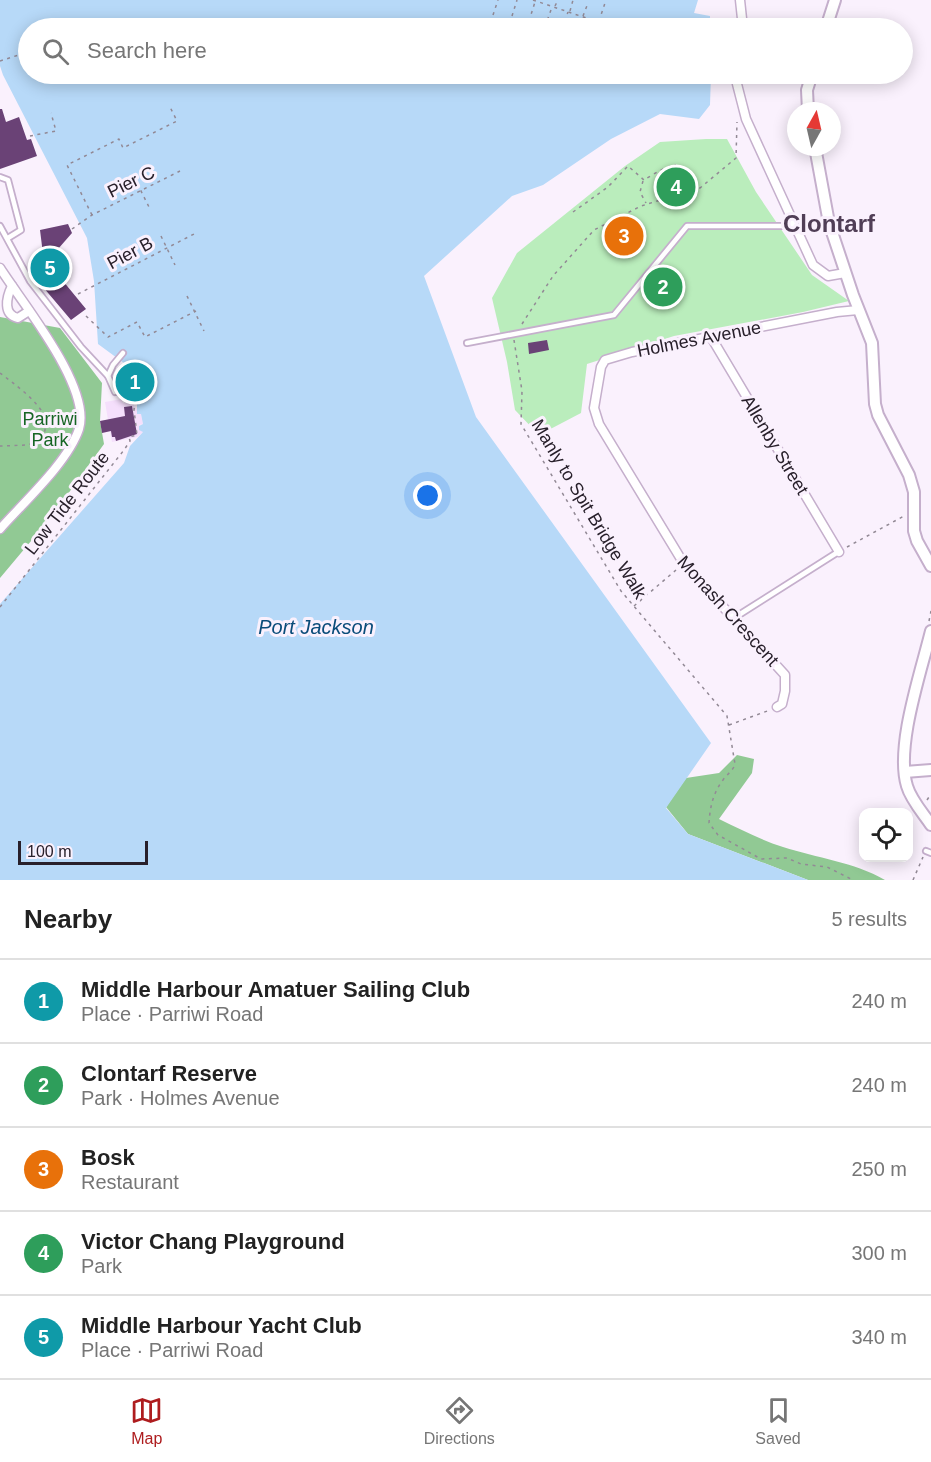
<!DOCTYPE html>
<html lang="en">
<head>
<meta charset="utf-8">
<style>
  body { margin:0; font-family:Helvetica,sans-serif; background:#f6f6f6; color:#222 }
  .controls { position:absolute; right:18px; bottom:18px; display:grid; overflow:hidden; border-radius:12px; box-shadow:0 3px 15px #0003 }
  .controls button { width:54px; height:54px; display:grid; place-items:center; padding:0; border:0; border-bottom:2px solid #e0e0e0; background:#fff; color:#222; font:30px sans-serif }
  .compass { position:absolute; left:787px; top:102px; width:54px; height:54px; border-radius:50%; background:#fff; box-shadow:0 3px 15px #0003; rotate:8deg }
  .scale { position:absolute; left:18px; bottom:15px; width:130px; box-sizing:border-box; padding-left:6px; border:3px solid #28202b; border-top:0; font-size:16px; line-height:21px; white-space:nowrap; color:#28202b; -webkit-text-stroke:4px #faf1fd; paint-order:stroke }
  .you { position:absolute; left:428px; top:496px; width:21px; height:21px; margin:-15px; border:4px solid #fff; border-radius:50%; background:#1a73e8; box-shadow:0 0 0 9px #1a73e833 }
  .badge { display:grid; place-items:center; width:39px; height:39px; border-radius:50%; background:#ae1c1e; color:#fff; font-size:20px; font-weight:700 }
  .pin { position:absolute; translate:-50% -50%; border:3px solid #fff; box-shadow:0 2px 6px #0006 }
  .list { margin:0; padding:0; list-style:none }
  h2 { display:flex; justify-content:space-between; align-items:center; height:78px; margin:0; padding:0 24px; font-size:26px }
  h2 small { font-size:20px; font-weight:400; color:#767676 }
  .list li { display:grid; grid-template-columns:39px 1fr auto; gap:18px; align-items:center; box-sizing:border-box; height:84px; padding:0 24px; border-top:2px solid #e0e0e0 }
  .list b { display:block; font-size:22px; white-space:nowrap }
  .list p { margin:0; font-size:20px; white-space:nowrap; color:#767676 }
  .list em { font-size:20px; font-style:normal; color:#767676 }
  .icon { flex:none; width:33px; height:33px; fill:none; stroke:currentColor; stroke-width:2; stroke-linecap:round; stroke-linejoin:round }
  .map { position:relative; flex:none; width:931px; height:880px; overflow:hidden }
  .search { position:absolute; background:#fff; box-shadow:0 3px 15px #0003; left:18px; right:18px; top:18px; height:66px; display:flex; align-items:center; gap:15px; box-sizing:border-box; padding:0 21px; border-radius:33px; color:#767676; font-size:22px }
  .sheet { height:498px; background:#fff }
  nav { display:flex; justify-content:space-around; align-items:center; box-sizing:border-box; height:84px; border-top:2px solid #e0e0e0; background:#fff; font-size:16px; color:#767676 }
  nav a { display:grid; justify-items:center; gap:3px }
  nav .on { color:#ae1c1e }
  .map>svg:first-child { display:block }
  .built { fill:#f5dffc }
  .green { fill:#baedbc }
  .forest { fill:#91c994 }
  .water { fill:#b7d9f8 }
  .building { fill:#6a4276 }
  .lines { fill:none; stroke-linecap:round; stroke-linejoin:round }
  .service-casing { stroke:#c5afcc; stroke-width:8 }
  .minor-casing { stroke:#c5afcc; stroke-width:11 }
  .tertiary-casing { stroke:#c5afcc; stroke-width:14 }
  .path { stroke:#928995; stroke-width:1.5; stroke-dasharray:3 4.5; stroke-linecap:butt }
  .service { stroke:#fff; stroke-width:4.5 }
  .minor { stroke:#fff; stroke-width:8 }
  .tertiary { stroke:#fff; stroke-width:10 }
  .labels { text-anchor:middle; dominant-baseline:central; stroke-width:6; stroke-linejoin:round; paint-order:stroke }
  .street-label { font-size:18px; fill:#28202b; stroke:#faf1fd }
  .park-label { font-size:18px; fill:#166524; stroke:#faf1fd }
  .water-label { font-size:20px; font-style:italic; fill:#0a4c7a; stroke:#faf1fd }
  .district-label { font-size:24px; font-weight:bold; fill:#503e56; stroke:#faf1fd }
</style>
</head>
<body>
<div class="map">
<svg width="931" height="880" viewBox="0 0 931 880">
  <rect width="100%" height="100%" fill="#faf1fd"/>
  <polygon class="built" points="122,399 123,403 134,401 134,406 141,414 143,424 139,425 143,432 137,437 112,442 110,431 102,433 100,421 108,420 105,402"/>
  <polygon class="green" points="706,139 727,139 756,192 812,275 849,301 803,312 674,336 587,364 581,413 539,435 515,410 507,362 492,298 517,253 625,166 660,142"/>
  <g class="forest">
    <polygon points="0,317 60,328 102,383 100,421 104,444 52,516 0,578"/>
    <path d="M737 755 754 759 752 773 719 819C740 829 761 840 783 847 817 858 854 862 885 880H808L688 834 666 807 686 778 719 773Z"/>
  </g>
  <polygon class="water" points="0,0 698,0 694,13 710,16 710,28 28,28 28,74 711,74 710,105 699,119 660,114 611,139 543,185 512,196 424,276 476,417 711,743 666,808 688,834 808,880 0,880 0,604 124,463 130,446 143,432 139,430 139,426 143,424 141,414 137,414 137,394 134,392 148,388 143,371 133,374 132,369 98,344 94,281 87,238 3,75 0,66"/>
  <g class="building">
    <polygon points="0,109 2,109 6,122 19,117 27,140 31,139 37,156 0,169"/>
    <polygon points="68,224 72,233 58,249 63,281 86,309 71,320 43,287 37,255 43,254 40,230"/>
    <polygon points="627,224 637,239 627,244 618,230"/>
    <polygon points="547,340 549,350 529,354 528,343"/>
    <polygon points="132,369 133,374 143,371 148,388 134,392 136,396 129,398 121,372"/>
    <polygon points="132,406 137,434 116,441 115,437 112,437 111,431 102,433 100,421 125,416 124,407"/>
  </g>
  <g class="lines">
    <defs>
      <g id="service">
        <polyline points="0,177 8,180 21,230 8,238"/>
        <polyline points="0,226 30,281 81,347 108,376 115,392"/>
        <polyline points="467,343 614,315 687,226 794,226"/>
        <polyline points="108,376 113,365 123,353"/>
        <polyline points="734,618 838,552"/>
        <polyline points="926,851 931,853"/>
      </g>
      <g id="minor">
        <polyline points="740,0 743,28"/>
        <polyline points="736,74 737,84 746,119 813,265 828,276 845,273"/>
        <path d="M0 268C22 303 92 387 79 429 68 462 24 502 0 529"/>
        <path d="M12 286C6 298 3 315 18 318L29 311"/>
        <polyline points="711,337 839,552"/>
        <polyline points="777,707 782,704 785,691 785,675 684,564 599,424 594,408 601,367 605,360 632,352 837,312 858,310"/>
      </g>
      <g id="tertiary">
        <polyline points="826,28 835,0"/>
        <polyline points="808,111 807,90 812,74"/>
        <polyline points="815,147 829,223 853,295 872,343 875,404 878,415 909,475 914,492 914,531 917,541 931,566"/>
        <path d="M931 631C921 672 895 747 907 786 911 800 923 813 931 825"/>
        <polyline points="905,772 931,770"/>
      </g>
    </defs>
    <use href="#service" class="service-casing"/>
    <use href="#minor" class="minor-casing"/>
    <use href="#tertiary" class="tertiary-casing"/>
    <g class="path">
      <polyline points="533,0 598,22 596,28"/>
      <polyline points="555,6 558,0"/>
      <polyline points="570,11 573,0"/>
      <polyline points="493,15 498,0"/>
      <polyline points="512,16 517,0"/>
      <polyline points="583,16 588,3"/>
      <polyline points="529,21 535,2"/>
      <polyline points="599,21 606,0"/>
      <polyline points="545,27 552,7"/>
      <polyline points="562,28 568,12"/>
      <polyline points="579,28 583,18"/>
      <polyline points="27,40 28,46"/>
      <polyline points="0,61 28,52"/>
      <polyline points="30,136 56,131 51,113"/>
      <polyline points="134,177 149,207"/>
      <polyline points="643,181 640,192 646,203"/>
      <path d="M573 212 608 187 628 166 644 180C652 175 668 165 676 165"/>
      <polyline points="92,215 67,165 119,139 123,148 177,121 169,105"/>
      <polyline points="72,229 92,215 180,171"/>
      <polyline points="161,236 175,265"/>
      <polyline points="78,294 194,234"/>
      <polyline points="187,296 204,331"/>
      <polyline points="86,316 108,337 137,322 145,337 196,311"/>
      <polyline points="522,324 553,276 594,230 641,206 700,188 736,158 737,122"/>
      <path d="M514 340 522 391 521 424 621 591 727 716 735 764C733 771 727 774 723 780 713 793 710 807 709 823L718 835 761 859 787 858 801 864 827 867 853 880"/>
      <path d="M0 373C13 383 40 402 45 418 47 424 44 432 44 438L28 445 0 446"/>
      <polyline points="847,547 904,516"/>
      <polyline points="634,606 676,570"/>
      <polyline points="0,607 124,450 130,441 129,437 137,435 134,410 135,398 119,398"/>
      <polyline points="929,621 931,611"/>
      <polyline points="729,725 770,710"/>
      <polyline points="927,800 931,794"/>
      <polyline points="913,880 923,857"/>
    </g>
    <use href="#service" class="service"/>
    <use href="#minor" class="minor"/>
    <use href="#tertiary" class="tertiary"/>
  </g>
  <g class="labels">
    <g class="street-label">
      <text transform="translate(131 182) rotate(-26)">Pier C</text>
      <text transform="translate(130 253) rotate(-28)">Pier B</text>
      <text transform="translate(699 339) rotate(-11)">Holmes Avenue</text>
      <text transform="translate(775 445) rotate(59)">Allenby Street</text>
      <text transform="translate(67 503) rotate(-52)">Low Tide Route</text>
      <text transform="translate(589 509) rotate(59)">Manly to Spit Bridge Walk</text>
      <text transform="translate(728 611) rotate(48)">Monash Crescent</text>
    </g>
    <g class="park-label">
      <text x="50" y="419">Parriwi<tspan x="50" dy="21">Park</tspan></text>
    </g>
    <g class="water-label">
      <text x="316" y="627">Port Jackson</text>
    </g>
    <g class="district-label">
      <text x="829" y="223">Clontarf</text>
    </g>
  </g>
</svg>
<div class="controls">
<button><svg class="icon" aria-label="locate" viewBox="0 0 24 24"><circle cx="12" cy="12" r="6"/><path d="M12 2v4M12 18v4M2 12h4M18 12h4"/></svg></button>
</div>
<svg class="compass" viewBox="-18 -18 36 36"><path d="M0-13l5 13h-10z" fill="#e53935"/><path d="M0 13l5-13h-10z" fill="#767676"/></svg>
<div class="scale">100 m</div>
<div class="you"></div>
<div class="pin badge" style="left:135px;top:382px;background:#0f9aa8">1</div>
<div class="pin badge" style="left:663px;top:287px;background:#2e9e5b">2</div>
<div class="pin badge" style="left:624px;top:236px;background:#e8710a">3</div>
<div class="pin badge" style="left:676px;top:187px;background:#2e9e5b">4</div>
<div class="pin badge" style="left:50px;top:268px;background:#0f9aa8">5</div>
<div class="search"><svg class="icon" aria-label="search" viewBox="0 0 24 24"><circle cx="10" cy="10" r="6"/><path d="M15 15l6 6"/></svg>Search here</div>
</div>
<section class="sheet">
<h2>Nearby<small>5 results</small></h2>
<ul class="list">
<li><span class="badge" style="background:#0f9aa8">1</span><div><b>Middle Harbour Amatuer Sailing Club</b><p>Place · Parriwi Road</p></div><em>240 m</em></li>
<li><span class="badge" style="background:#2e9e5b">2</span><div><b>Clontarf Reserve</b><p>Park · Holmes Avenue</p></div><em>240 m</em></li>
<li><span class="badge" style="background:#e8710a">3</span><div><b>Bosk</b><p>Restaurant</p></div><em>250 m</em></li>
<li><span class="badge" style="background:#2e9e5b">4</span><div><b>Victor Chang Playground</b><p>Park</p></div><em>300 m</em></li>
<li><span class="badge" style="background:#0f9aa8">5</span><div><b>Middle Harbour Yacht Club</b><p>Place · Parriwi Road</p></div><em>340 m</em></li>
</ul>
</section>
<nav>
<a class="on"><svg class="icon" aria-label="map" viewBox="0 0 24 24"><path d="M3 6l6-2 6 2 6-2v14l-6 2-6-2-6 2zM9 4v14M15 6v14"/></svg>Map</a>
<a><svg class="icon" aria-label="directions" viewBox="0 0 24 24"><path d="M12 3l9 9-9 9-9-9zM9 14v-3h6M13 9l2 2-2 2"/></svg>Directions</a>
<a><svg class="icon" aria-label="saved" viewBox="0 0 24 24"><path d="M7 4h10v16l-5-4-5 4z"/></svg>Saved</a>
</nav>
</body>
</html>
